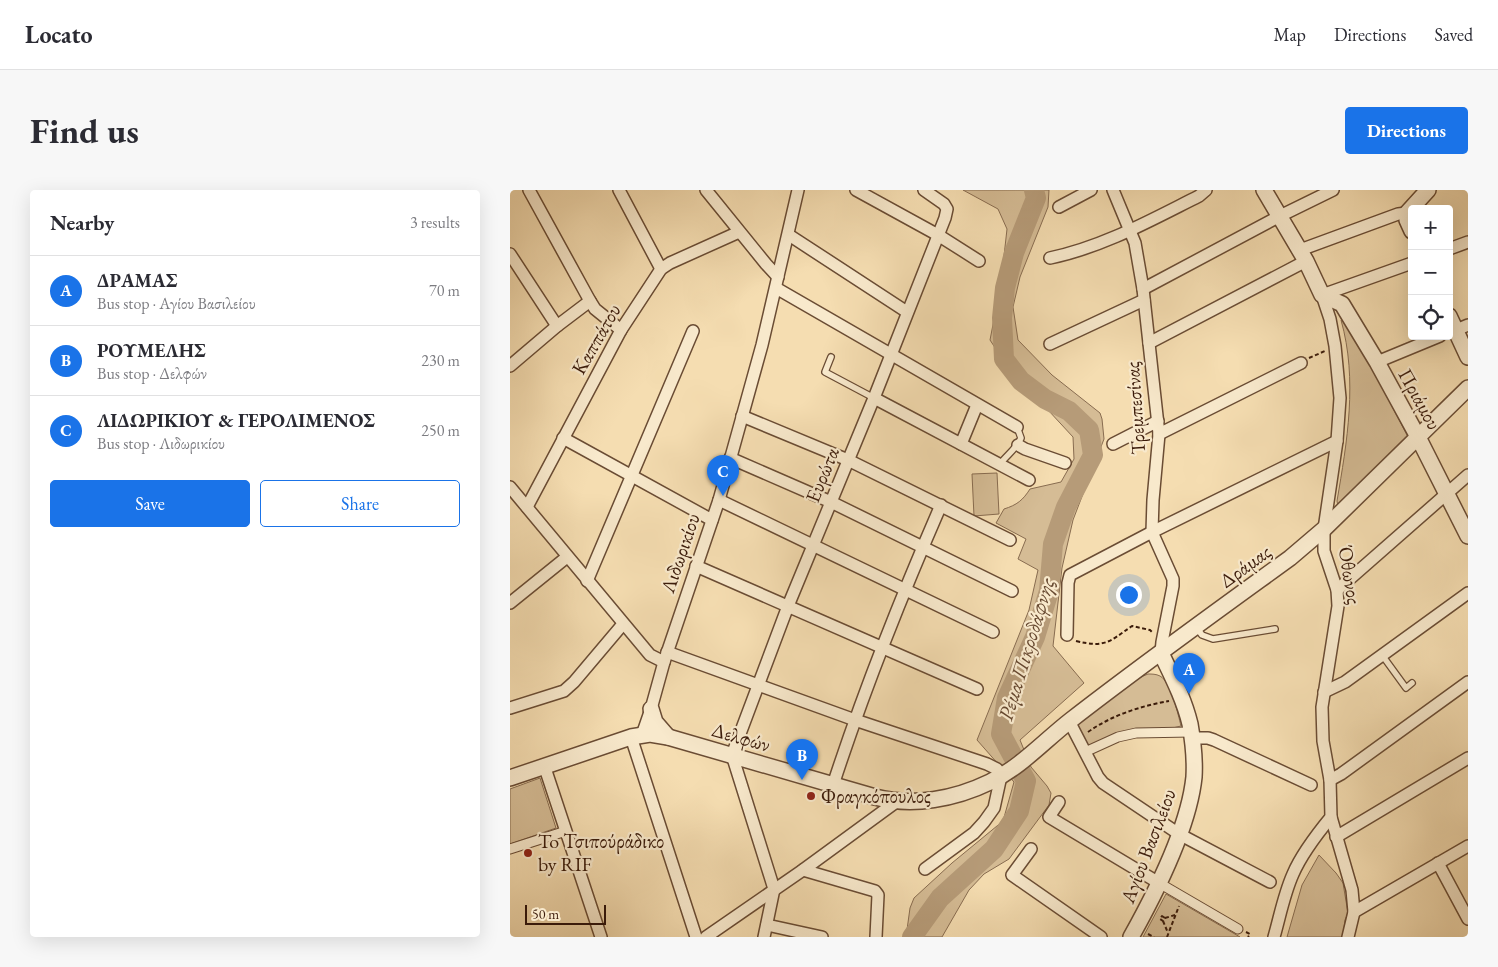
<!DOCTYPE html>
<html lang="en">
<head>
<meta charset="utf-8">
<style>
  body { margin:0; font-family:"EB Garamond",serif; background:#f7f7f7; color:#2b2b33 }
  .controls { position:absolute; right:15px; top:15px; display:grid; overflow:hidden; border-radius:5px; box-shadow:0 5px 20px #0002 }
  .controls button { width:45px; height:45px; display:grid; place-items:center; padding:0; border:0; border-bottom:1px solid #e1e1e2; background:#fff; color:#2b2b33; font:25px sans-serif }
  .scale { position:absolute; left:15px; bottom:12px; width:81px; box-sizing:border-box; padding-left:5px; border:2px solid #3b1b0a; border-top:0; font-size:14px; line-height:18px; white-space:nowrap; color:#3b1b0a; -webkit-text-stroke:4px #f8e9cc; paint-order:stroke }
  .you { position:absolute; left:618px; top:404px; width:18px; height:18px; margin:-12px; border:4px solid #fff; border-radius:50%; background:#1a73e8; box-shadow:0 0 0 8px #1a73e833 }
  .badge { display:grid; place-items:center; width:32px; height:32px; border-radius:50%; background:#1a73e8; color:#fff; font-size:16px; font-weight:700 }
  .pin { position:absolute; translate:-50% -41px; filter:drop-shadow(0 1px 2px #0008) }
  .pin::after { content:''; position:absolute; top:26px; width:18px; height:15px; background:inherit; clip-path:polygon(0 0,100% 0,50% 100%) }
  .list { margin:0; padding:0; list-style:none }
  h2 { display:flex; justify-content:space-between; align-items:center; height:65px; margin:0; padding:0 20px; font-size:21px }
  h2 small { font-size:16px; font-weight:400; color:#7c7c81 }
  .list li { display:grid; grid-template-columns:32px 1fr auto; gap:15px; align-items:center; box-sizing:border-box; height:70px; padding:0 20px; border-top:1px solid #e1e1e2 }
  .list b { display:block; font-size:19px; white-space:nowrap }
  .list p { margin:0; font-size:16px; white-space:nowrap; color:#7c7c81 }
  .list em { font-size:16px; font-style:normal; color:#7c7c81 }
  .actions { display:flex; gap:10px; padding:15px 20px }
  .actions a { flex:1; padding:11px 0; border:1px solid #1a73e8; border-radius:5px; text-align:center; font-size:18px; color:#1a73e8 }
  .actions .main { background:#1a73e8; color:#fff }
  .icon { flex:none; width:28px; height:28px; fill:none; stroke:currentColor; stroke-width:2; stroke-linecap:round; stroke-linejoin:round }
  .map { position:relative; flex:none; width:958px; height:747px; overflow:hidden; border-radius:5px }
  header { display:flex; align-items:center; gap:30px; box-sizing:border-box; height:70px; padding:0 25px; background:#fff; border-bottom:1px solid #e1e1e2 }
  header strong { font-size:24px }
  nav { display:flex; gap:28px; margin-inline-start:auto; font-size:18px }
  .intro { display:flex; align-items:center; justify-content:space-between; box-sizing:border-box; height:120px; padding:0 30px }
  h1 { margin:0; font-size:35px }
  .button { padding:12px 22px; border-radius:5px; background:#1a73e8; color:#fff; font-size:18px; font-weight:700 }
  main { display:flex; gap:30px; padding:0 30px }
  aside { flex:1; background:#fff; border-radius:5px; box-shadow:0 5px 20px #0002 }
  .map>svg:first-child { display:block }
  .green { fill:#d5bc95; stroke:#886c50 }
  .lines { fill:none; stroke-linecap:round; stroke-linejoin:round }
  .river { stroke:#b69b78; stroke-width:20 }
  .service-casing { stroke:#6a4c34; stroke-width:8 }
  .pedestrian-casing { stroke:#6a4c34; stroke-width:11 }
  .minor-casing { stroke:#6a4c34; stroke-width:14 }
  .tertiary-casing { stroke:#6a4c34; stroke-width:18 }
  .path { stroke:#3b1b0a; stroke-width:2; stroke-dasharray:4 2.5; stroke-linecap:butt }
  .service { stroke:#f8e9cc; stroke-width:5.5 }
  .pedestrian { stroke:#f8e9cc; stroke-width:9 }
  .minor { stroke:#f8e9cc; stroke-width:11 }
  .tertiary { stroke:#f8e9cc; stroke-width:15 }
  .poi-dot { fill:#8f2418; stroke:#f8e9cc; stroke-width:2 }
  .labels { text-anchor:middle; dominant-baseline:central; stroke-width:4.5; stroke-linejoin:round; paint-order:stroke }
  .street-label { font-size:20px; fill:#3b1b0a; stroke:#f8e9cc }
  .poi-label { font-size:20px; fill:#3b1b0a; stroke:#f8e9cc; text-anchor:start }
  .water-label { font-size:21px; font-style:italic; fill:#664830; stroke:#f8e9cc }
</style>
</head>
<body>
<header>
<strong>Locato</strong>
<nav><a>Map</a><a>Directions</a><a>Saved</a></nav>
</header>
<div class="intro"><h1>Find us</h1><a class="button">Directions</a></div>
<main>
<aside>
<h2>Nearby<small>3 results</small></h2>
<ul class="list">
<li><span class="badge">A</span><div><b>ΔΡΑΜΑΣ</b><p>Bus stop · Αγίου Βασιλείου</p></div><em>70 m</em></li>
<li><span class="badge">B</span><div><b>ΡΟΥΜΕΛΗΣ</b><p>Bus stop · Δελφών</p></div><em>230 m</em></li>
<li><span class="badge">C</span><div><b>ΛΙΔΩΡΙΚΙΟΥ &amp; ΓΕΡΟΛΙΜΕΝΟΣ</b><p>Bus stop · Λιδωρικίου</p></div><em>250 m</em></li>
</ul>
<div class="actions"><a class="main">Save</a><a>Share</a></div>
</aside>
<div class="map">
<svg width="958" height="747" viewBox="0 0 958 747">
  <rect width="100%" height="100%" fill="#f5ddb1"/>
  <filter id="stains"><feTurbulence type="fractalNoise" baseFrequency=".004" numOctaves="4"/><feColorMatrix values="0 0 0 0 .2 0 0 0 0 .09 0 0 0 0 .02 0 0 0 .5 -.17"/></filter>
  <radialGradient id="worn" r=".72"><stop offset=".6" stop-color="#630" stop-opacity="0"/><stop offset="1" stop-color="#630" stop-opacity=".3"/></radialGradient>
  <g class="green">
    <path d="M453 0H539L538 17 510 87 503 117 508 150 542 185 590 223 592 229 594 249 563 330 552 378 543 456 574 493 510 550 521 577 537 596 541 603 539 615 499 669 474 684 459 700 432 747H396L400 718 404 708 442 673 493 631 504 592 467 550 519 420 528 380 508 369 516 349 486 333 494 319C507 315 513 310 520 299L551 292 564 269 563 247 538 220 507 191 480 150 491 93 497 39 488 19Z"/>
    <path d="M834 128 873 199 898 247 828 317 827 311C837 252 848 190 831 130Z"/>
    <polygon points="487,283 489,324 464,326 462,284"/>
    <path d="M638 484C642 484 646 484 650 486 661 492 668 524 671 536L578 558 565 534 624 490Z"/>
    <polygon points="30,588 46,638 0,654 0,599"/>
    <polygon points="809,665 826,683 833,693 838,723 835,730 833,747 777,747 792,695"/>
    <polygon points="656,704 730,747 633,747"/>
  </g>
  <g class="lines">
    <polyline class="river" points="402,747 430,708 484,659 509,621 516,591 491,544 497,508 525,447 539,401 543,354 556,317 583,265 579,240 559,221 535,209 511,191 494,169 492,128 495,98 504,63 526,8 524,0"/>
    <defs>
      <g id="service">
        <polyline points="321,167 315,182 364,208"/>
        <path d="M490 274C497 265 507 258 511 248L507 237"/>
        <polyline points="686,437 692,445 703,449 765,439"/>
        <polyline points="872,465 896,498 902,493"/>
      </g>
      <g id="pedestrian">
        <polyline points="575,562 608,547 626,543 681,542"/>
        <polyline points="0,659 56,641"/>
        <polyline points="649,693 728,739"/>
      </g>
      <g id="minor">
        <polyline points="19,0 80,111 85,119 111,140"/>
        <polyline points="109,0 151,79"/>
        <polyline points="196,0 256,74 268,87"/>
        <polyline points="346,0 428,45 469,71"/>
        <polyline points="603,0 625,53 633,99 649,244 643,310 642,342 663,389 663,396 652,452 651,463"/>
        <polyline points="549,17 581,0"/>
        <polyline points="279,45 397,122"/>
        <polyline points="939,59 958,52"/>
        <polyline points="790,60 888,24 897,23"/>
        <polyline points="0,64 47,136"/>
        <path d="M540 68C593 57 641 30 689 6L696 0"/>
        <polyline points="266,98 507,237"/>
        <polyline points="633,99 770,26 823,0"/>
        <polyline points="939,143 958,135"/>
        <polyline points="639,153 796,71"/>
        <polyline points="540,154 634,110"/>
        <polyline points="867,172 930,146"/>
        <polyline points="0,176 47,136 80,111"/>
        <polyline points="364,208 519,290"/>
        <polyline points="232,226 338,270 500,350"/>
        <polyline points="649,244 791,173"/>
        <polyline points="53,248 202,330"/>
        <polyline points="451,254 467,215"/>
        <polyline points="603,254 648,231"/>
        <polyline points="508,255 515,259 555,273"/>
        <polyline points="220,268 321,312 502,401"/>
        <polyline points="0,297 140,465 154,472"/>
        <polyline points="209,310 483,442"/>
        <polyline points="17,317 111,140 151,79 160,73 229,42"/>
        <polyline points="186,376 467,499"/>
        <polyline points="77,391 183,141"/>
        <polyline points="827,400 958,285"/>
        <polyline points="0,413 57,367"/>
        <polyline points="557,445 558,393 560,385 642,342 827,251"/>
        <polyline points="157,462 345,530 477,574 487,579 491,586 484,618 474,632 464,643 415,679"/>
        <polyline points="814,502 835,492 958,403"/>
        <polyline points="0,518 54,501 64,492 113,434"/>
        <polyline points="559,531 588,587 593,593 669,644 760,692"/>
        <polyline points="132,545 141,519 154,472 209,310 252,155 288,0"/>
        <polyline points="121,547 186,747"/>
        <polyline points="682,548 698,548 704,550 801,595"/>
        <polyline points="34,575 91,747"/>
        <polyline points="820,590 831,584 958,492"/>
        <path d="M323 595C354 500 391 407 431 315"/>
        <polyline points="549,612 539,627 649,693"/>
        <polyline points="821,627 842,700 844,722 838,747"/>
        <polyline points="826,647 958,568"/>
        <polyline points="521,659 502,685 591,747"/>
        <polyline points="928,673 958,729"/>
        <polyline points="293,680 365,701 368,705 366,747"/>
        <polyline points="844,722 958,656"/>
        <polyline points="257,735 312,747"/>
        <polyline points="196,747 293,680 386,612"/>
        <polyline points="254,747 264,699 222,565 278,416 364,208 435,28 437,19 434,14 414,0"/>
        <path d="M764 747C770 726 774 704 783 684 792 663 807 644 821 627L820 590 813 551 812 517 828 416 827 400 814 361V339L827 251 830 208 825 156 820 129 812 105 902 73"/>
      </g>
      <g id="tertiary">
        <polyline points="754,0 796,71 812,105 832,114 867,172 908,247 958,346"/>
        <polyline points="902,41 897,30 897,23 918,0"/>
        <polyline points="939,126 958,167"/>
        <polyline points="141,519 145,532 158,547"/>
        <path d="M0 588 121 547 140 544 158 547 365 607C403 617 445 609 480 592 511 577 534 551 561 530 633 474 707 421 780 368L814 339 958 198"/>
        <path d="M621 747C645 704 679 636 684 587 685 570 683 551 680 534 674 509 662 486 651 463"/>
      </g>
    </defs>
    <use href="#service" class="service-casing"/>
    <use href="#pedestrian" class="pedestrian-casing"/>
    <use href="#minor" class="minor-casing"/>
    <use href="#tertiary" class="tertiary-casing"/>
    <g class="path">
      <polyline points="799,168 815,161"/>
      <path d="M566 451C595 458 599 452 622 436L640 440 642 442"/>
      <path d="M578 542C602 525 631 516 659 511"/>
      <polygon points="652,726 655,728 653,731 650,729"/>
      <polyline points="655,728 665,725"/>
      <polyline points="653,731 658,743"/>
      <polyline points="736,742 740,744 738,747"/>
      <polyline points="638,744 644,747"/>
      <polyline points="657,747 669,716"/>
    </g>
    <use href="#service" class="service"/>
    <use href="#pedestrian" class="pedestrian"/>
    <use href="#minor" class="minor"/>
    <use href="#tertiary" class="tertiary"/>
  </g>
  <g class="poi-dot">
    <circle cx="301" cy="606" r="5"/>
    <circle cx="18" cy="663" r="5"/>
  </g>
  <g class="labels">
    <g class="street-label">
      <text transform="translate(86 149) rotate(-60)">Καππάτου</text>
      <text transform="translate(910 209) rotate(61)">Πριάμου</text>
      <text transform="translate(625 218) rotate(-94)">Τρεμπεσίνας</text>
      <text transform="translate(312 285) rotate(-68)">Ευρώτα</text>
      <text transform="translate(170 363) rotate(-71)">Λιδωρικίου</text>
      <text transform="translate(735 376) rotate(-36)">Δράμας</text>
      <text transform="translate(840 385) rotate(81)">Όθωνος</text>
      <text transform="translate(231 547) rotate(16)">Δελφών</text>
      <text transform="translate(638 656) rotate(-69)">Αγίου Βασιλείου</text>
    </g>
    <g class="poi-label">
      <text x="311" y="606">Φραγκόπουλος</text>
      <text x="28" y="651">To Τσιπούράδικο<tspan x="28" dy="23">by RIF</tspan></text>
    </g>
    <g class="water-label">
      <text transform="translate(516 459) rotate(-73)">Ρέμα Πικροδάφνης</text>
    </g>
  </g>
  <rect width="100%" height="100%" filter="url(#stains)"/>
  <rect width="100%" height="100%" fill="url(#worn)"/>
</svg>
<div class="controls">
<button>+</button>
<button>−</button>
<button><svg class="icon" aria-label="locate" viewBox="0 0 24 24"><circle cx="12" cy="12" r="6"/><path d="M12 2v4M12 18v4M2 12h4M18 12h4"/></svg></button>
</div>
<div class="scale">50 m</div>
<div class="you"></div>
<div class="pin badge" style="left:679px;top:504px">A</div>
<div class="pin badge" style="left:292px;top:590px">B</div>
<div class="pin badge" style="left:213px;top:306px">C</div>
</div>
</main>
</body>
</html>
